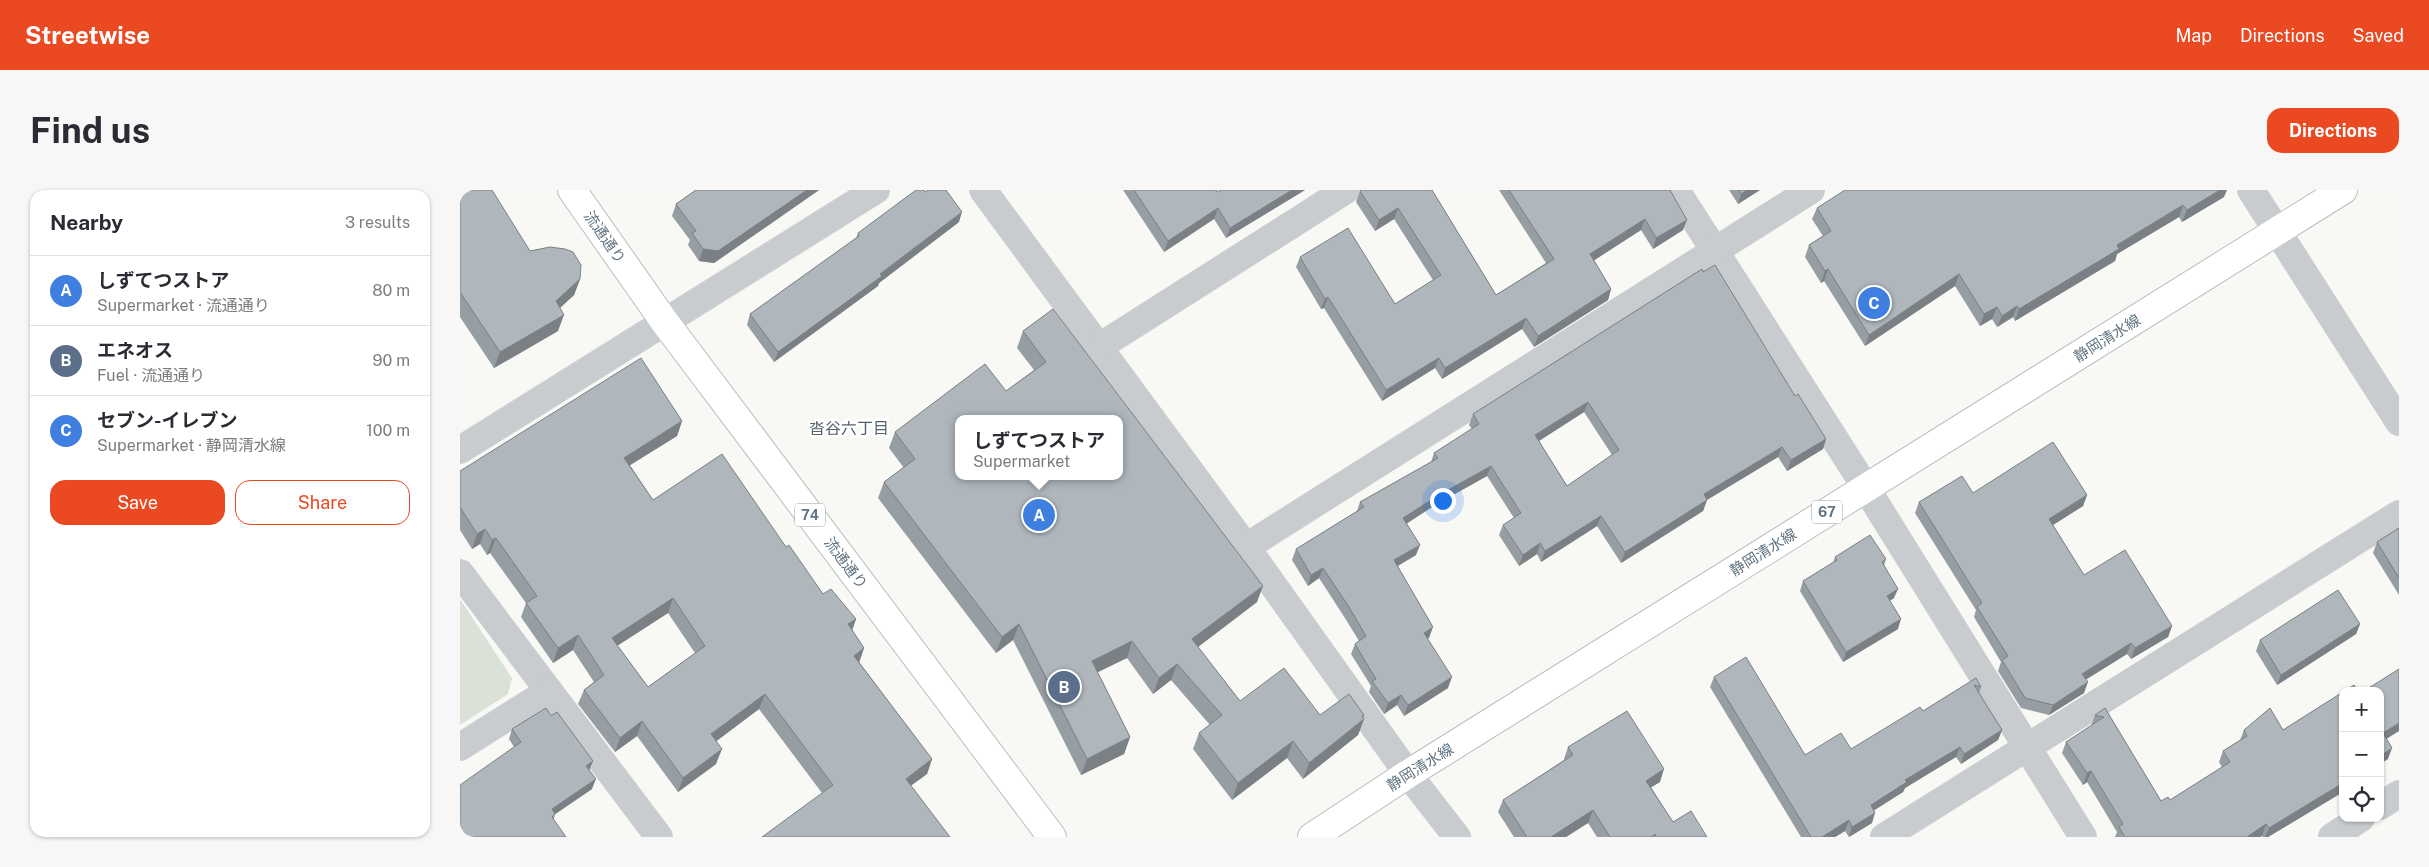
<!DOCTYPE html>
<html lang="en">
<head>
<meta charset="utf-8">
<style>
  body { margin:0; font-family:"Public Sans","Noto Sans JP",sans-serif; background:#f7f7f7; color:#2b2b33 }
  .controls { position:absolute; right:15px; bottom:15px; display:grid; overflow:hidden; border-radius:10px; box-shadow:0 1px 4px #0004 }
  .controls button { width:45px; height:45px; display:grid; place-items:center; padding:0; border:0; border-bottom:1px solid #e1e1e2; background:#fff; color:#2b2b33; font:25px sans-serif }
  .you { position:absolute; left:982px; top:310px; width:18px; height:18px; margin:-12px; border:4px solid #fff; border-radius:50%; background:#1a73e8; box-shadow:0 0 0 8px #1a73e833 }
  .badge { display:grid; place-items:center; width:32px; height:32px; border-radius:50%; background:#eb4922; color:#fff; font-size:16px; font-weight:700 }
  .pin { position:absolute; translate:-50% -50%; border:2px solid #fff; box-shadow:0 1px 5px #0006 }
  .popup { position:absolute; left:495px; top:225px; width:168px; height:65px; box-sizing:border-box; display:grid; place-content:center; border-radius:10px; background:#fff; filter:drop-shadow(0 1px 4px #0005); font-size:16px; white-space:nowrap; color:#7c7c81 }
  .popup b { font-size:19px; color:#2b2b33 }
  .popup::after { content:''; position:absolute; left:50%; top:100%; margin-left:-10px; border:10px solid transparent; border-top-color:#fff }
  .list { margin:0; padding:0; list-style:none }
  h2 { display:flex; justify-content:space-between; align-items:center; height:65px; margin:0; padding:0 20px; font-size:21px }
  h2 small { font-size:16px; font-weight:400; color:#7c7c81 }
  .list li { display:grid; grid-template-columns:32px 1fr auto; gap:15px; align-items:center; box-sizing:border-box; height:70px; padding:0 20px; border-top:1px solid #e1e1e2 }
  .list b { display:block; font-size:19px; white-space:nowrap }
  .list p { margin:0; font-size:16px; white-space:nowrap; color:#7c7c81 }
  .list em { font-size:16px; font-style:normal; color:#7c7c81 }
  .actions { display:flex; gap:10px; padding:15px 20px }
  .actions a { flex:1; padding:11px 0; border:1px solid #eb4922; border-radius:15px; text-align:center; font-size:18px; color:#eb4922 }
  .actions .main { background:#eb4922; color:#fff }
  .icon { flex:none; width:28px; height:28px; fill:none; stroke:currentColor; stroke-width:2; stroke-linecap:round; stroke-linejoin:round }
  .map { position:relative; flex:none; width:1939px; height:647px; overflow:hidden; border-radius:15px }
  header { display:flex; align-items:center; gap:30px; box-sizing:border-box; height:70px; padding:0 25px; background:#eb4922; color:#fff }
  header strong { font-size:24px }
  nav { display:flex; gap:28px; margin-inline-start:auto; font-size:18px }
  .intro { display:flex; align-items:center; justify-content:space-between; box-sizing:border-box; height:120px; padding:0 30px }
  h1 { margin:0; font-size:35px }
  .button { padding:12px 22px; border-radius:15px; background:#eb4922; color:#fff; font-size:18px; font-weight:700 }
  main { display:flex; gap:30px; padding:0 30px }
  aside { flex:1; background:#fff; border-radius:15px; box-shadow:0 1px 4px #0004 }
  .map>svg:first-child { display:block }
  .green { fill:#dae1d6 }
  .lines { fill:none; stroke-linecap:round; stroke-linejoin:round }
  .primary-casing { stroke:#b9bec1; stroke-width:30 }
  .minor { stroke:#c8cccf; stroke-width:28 }
  .tertiary { stroke:#c8cccf; stroke-width:28 }
  .primary { stroke:#fff; stroke-width:28 }
  .wall { fill:#969da3; fill-rule:evenodd }
  .shaded-wall { fill:#7a8084 }
  .building { fill:#afb7bd; stroke:#7a8084; fill-rule:evenodd }
  .labels { text-anchor:middle; dominant-baseline:central; stroke-width:5; stroke-linejoin:round; paint-order:stroke }
  .shield { fill:#fff; stroke:#919ea8; stroke-width:1 }
  .shield-label { font-size:14px; font-weight:bold; fill:#627582 }
  .street-label { font-size:15px; fill:#627582; stroke:#fff }
  .neighbourhood-label { font-size:16px; fill:#54636d; stroke:#fff }
</style>
</head>
<body>
<header>
<strong>Streetwise</strong>
<nav><a>Map</a><a>Directions</a><a>Saved</a></nav>
</header>
<div class="intro"><h1>Find us</h1><a class="button">Directions</a></div>
<main>
<aside>
<h2>Nearby<small>3 results</small></h2>
<ul class="list">
<li><span class="badge" style="background:#3f7fe0">A</span><div><b>しずてつストア</b><p>Supermarket · 流通通り</p></div><em>80 m</em></li>
<li><span class="badge" style="background:#5c6f8a">B</span><div><b>エネオス</b><p>Fuel · 流通通り</p></div><em>90 m</em></li>
<li><span class="badge" style="background:#3f7fe0">C</span><div><b>セブン-イレブン</b><p>Supermarket · 静岡清水線</p></div><em>100 m</em></li>
</ul>
<div class="actions"><a class="main">Save</a><a>Share</a></div>
</aside>
<div class="map">
<svg width="1939" height="647" viewBox="0 0 1939 647">
  <rect width="100%" height="100%" fill="#f8f8f5"/>
  <polygon class="green" points="0,409 52,488 48,504 0,535"/>
  <g class="lines">
    <defs>
      <g id="primary">
        <polyline points="112,0 204,131 592,647"/>
        <polyline points="852,647 948,584 1883,0"/>
      </g>
    </defs>
    <use href="#primary" class="primary-casing"/>
    <g class="minor">
      <polyline points="523,0 786,357 948,584 997,647"/>
      <polyline points="1216,0 1406,298 1623,647"/>
      <polyline points="1791,0 1939,232"/>
      <polyline points="639,157 886,0"/>
      <polyline points="0,260 416,0"/>
      <polyline points="786,357 1351,0"/>
      <polyline points="0,383 199,647"/>
      <polyline points="0,557 89,501"/>
      <polyline points="1424,647 1939,324"/>
    </g>
    <g class="tertiary">
      <polyline points="1920,616 1939,604"/>
      <polyline points="1872,647 1901,628"/>
    </g>
    <use href="#primary" class="primary"/>
  </g>
  <g class="wall">
    <polygon points="0,0 70,61 120,89 114,105 100,118 98,141 34,178 0,127"/>
    <polygon points="236,0 359,0 254,73 239,71 228,55 230,50 212,26 216,14"/>
    <polygon points="663,0 756,0 757,2 845,0 766,48 754,29 704,62"/>
    <polygon points="972,0 1036,105 1086,73 1039,0 1210,0 1223,40 1193,59 1181,40 1134,70 1151,99 1148,110 1074,157 1062,139 982,189 975,178 922,211 864,118 861,119 836,77 840,67 935,114 973,90 934,29 915,41 896,12 900,1"/>
    <polygon points="1269,0 1300,0 1278,14"/>
    <polygon points="1764,7 1722,32 1719,27 1657,64 1655,71 1555,131 1553,127 1537,137 1532,129 1520,136 1495,96 1405,156 1364,91 1361,93 1345,67 1349,55 1363,46 1352,29 1357,18"/>
    <polygon points="499,32 419,93 418,96 314,172 287,135 290,124 396,48 398,43"/>
    <path d="M1242 79 1366 249 1363 259 1327 281 1318 267 1247 310 1243 321 1161 373 1137 336 1081 372 1077 364 1059 376 1039 345 1043 335 1054 328 1027 286 975 315 947 333 956 365 938 376 969 448 967 449 988 498 944 526 937 515 924 524 909 502 911 496 891 464 895 454 899 451 885 428 859 388 848 396 832 370 836 359 897 321 900 312 971 272 974 263 1012 239 1009 235 1013 224ZM1124 222 1152 265 1107 296 1079 251Z"/>
    <polygon points="563,141 797,412 738,457 780,511 860,525 904,525 903,527 904,529 898,545 843,589 827,568 772,610 733,559 739,543 750,535 711,490 693,504 667,468 637,482 670,547 664,564 621,585 553,450 536,463 418,308 424,292 444,278 429,258 435,242 546,201 574,180 557,158"/>
    <path d="M222 231 217 246 170 275 193 310 326 357 363 404 396 429 392 440 404 458 399 472 472 569 467 584 451 595 362 603 299 519 256 551V574L218 602 177 546 155 562 118 514 124 500 134 492 113 460 93 473 61 427 66 413 30 363 27 365 20 354 12 359 0 340V281ZM208 423 235 463 188 497 157 456Z"/>
    <polygon points="1513,303 1627,305 1623,316 1593,335 1624,385 1712,436 1708,447 1671,469 1667,464 1626,489 1624,503 1589,525 1561,518 1538,481 1541,472 1514,427 1516,420 1455,323 1459,312"/>
    <polygon points="1939,338 1939,405 1913,363 1917,352"/>
    <polygon points="1375,367 1426,369 1424,376 1434,408 1430,411 1438,439 1383,472 1340,401 1343,391 1373,373"/>
    <polygon points="1900,434 1896,444 1817,495 1796,461 1800,450"/>
    <polygon points="1254,487 1345,565 1391,559 1463,521 1516,488 1521,497 1519,504 1542,540 1538,550 1501,574 1496,567 1445,598 1443,602 1414,620 1412,633 1389,647 1385,641 1375,647 1341,647 1250,497"/>
    <polygon points="1883,502 1883,602 1808,647 1803,647 1802,646 1800,647 1655,647 1657,642 1627,592 1623,595 1602,563 1606,552 1631,536 1635,525 1645,518 1701,611 1710,610 1762,577 1759,572 1763,561 1780,550 1784,540 1823,540"/>
    <polygon points="91,526 129,580 132,599 95,624 94,629 0,647 54,557 49,549 52,539"/>
    <polygon points="1108,557 1200,592 1191,597 1213,632 1247,647 1137,647 1128,633 1106,647 1054,647 1038,622 1043,610 1104,570 1104,569"/>
  </g>
  <g class="shaded-wall">
    <polygon points="347,0 359,0 254,73 239,71 243,59"/>
    <polygon points="832,0 845,0 766,48 770,38"/>
    <polygon points="1287,0 1300,0 1278,14 1281,4"/>
    <polygon points="1760,0 1767,0 1764,7 1722,32 1727,20"/>
    <polygon points="1723,15 1719,27 1657,64 1655,71 1555,131 1559,119 1657,55"/>
    <polygon points="758,18 754,29 704,62 708,51"/>
    <polygon points="938,18 934,29 915,41 919,30"/>
    <polygon points="502,22 499,32 419,93 418,96 314,172 318,162"/>
    <polygon points="1185,29 1181,40 1127,75 1130,64"/>
    <polygon points="1227,30 1223,40 1193,59 1196,48"/>
    <polygon points="1368,79 1364,91 1361,93 1365,81"/>
    <polygon points="1499,84 1495,96 1405,156 1409,145"/>
    <polygon points="120,89 114,105 90,127 96,111"/>
    <polygon points="1151,99 1148,110 1074,157 1078,146"/>
    <polygon points="868,107 864,118 861,119 865,109"/>
    <polygon points="1557,116 1553,127 1537,137 1542,126"/>
    <polygon points="1537,117 1532,129 1520,136 1524,124"/>
    <polygon points="104,125 98,141 34,178 40,162"/>
    <polygon points="1066,128 1062,139 982,189 985,178"/>
    <polygon points="979,168 975,178 922,211 926,200"/>
    <polygon points="1128,212 1124,222 1071,256 1075,245"/>
    <polygon points="222,231 217,246 159,282 164,268"/>
    <polygon points="1366,249 1363,259 1327,281 1331,270"/>
    <polygon points="1322,257 1318,267 1240,314 1244,304"/>
    <polygon points="1031,276 1027,286 975,315 940,338 943,328 979,305"/>
    <polygon points="1627,305 1623,316 1585,340 1589,329"/>
    <polygon points="1247,310 1243,321 1161,373 1165,362"/>
    <polygon points="1141,326 1137,336 1081,372 1085,361"/>
    <polygon points="25,339 20,354 12,359 17,344"/>
    <polygon points="36,348 30,363 27,365 32,350"/>
    <polygon points="1080,353 1077,364 1059,376 1063,365"/>
    <polygon points="960,355 956,365 930,380 934,370"/>
    <polygon points="863,378 859,388 848,396 851,385"/>
    <polygon points="803,396 797,412 726,466 732,449"/>
    <polygon points="1438,399 1434,408 1423,415 1427,406"/>
    <polygon points="213,408 208,423 146,463 152,448"/>
    <polygon points="396,429 391,444 388,434"/>
    <polygon points="1441,429 1438,439 1383,472 1386,462"/>
    <polygon points="559,434 553,450 536,463 542,447"/>
    <polygon points="1900,434 1896,444 1817,495 1821,485"/>
    <polygon points="1712,436 1708,447 1671,469 1675,458"/>
    <polygon points="973,437 969,448 960,454 964,443"/>
    <polygon points="118,445 113,460 93,473 98,458"/>
    <polygon points="672,451 667,468 626,488 632,471"/>
    <polygon points="1671,453 1667,464 1619,494 1622,484"/>
    <polygon points="404,458 399,473 394,466"/>
    <polygon points="717,474 711,490 693,504 699,488"/>
    <polygon points="992,487 988,498 944,526 948,515"/>
    <polygon points="1628,492 1624,503 1589,525 1593,515"/>
    <polygon points="305,504 299,519 246,559 251,544"/>
    <polygon points="941,505 937,515 924,524 928,513"/>
    <polygon points="904,525 902,531 904,529 898,545 843,589 849,573"/>
    <polygon points="182,531 177,546 155,562 160,548"/>
    <polygon points="1939,533 1939,541 1920,553 1923,543"/>
    <polygon points="1542,540 1538,550 1501,574 1504,564"/>
    <polygon points="670,547 664,564 621,585 627,569"/>
    <polygon points="833,551 827,568 772,610 778,593"/>
    <polygon points="1500,557 1496,567 1445,598 1443,602 1407,625 1411,615 1445,590"/>
    <polygon points="1932,558 1928,569 1920,574 1920,566"/>
    <polygon points="262,559 256,574 218,602 223,588"/>
    <polygon points="472,569 467,584 441,603 446,589"/>
    <polygon points="133,571 129,581 126,576"/>
    <polygon points="1204,579 1200,592 1182,603 1186,591"/>
    <polygon points="1631,581 1627,592 1623,595 1627,583"/>
    <polygon points="136,589 132,599 88,629 92,619"/>
    <polygon points="1883,593 1883,602 1808,647 1805,647 1809,638"/>
    <polygon points="1133,620 1128,633 1106,647 1091,647"/>
    <polygon points="1415,623 1412,633 1389,647 1392,637"/>
    <polygon points="1389,630 1385,641 1375,647 1362,647"/>
    <polygon points="1806,634 1802,646 1800,647 1787,647"/>
  </g>
  <g class="building">
    <polygon points="0,0 32,0 70,61 90,57 105,59 113,62 121,75 120,89 96,111 104,125 40,162 0,102"/>
    <polygon points="236,0 347,0 258,61 243,59 232,43 236,41 216,14"/>
    <polygon points="456,0 464,0 465,2 468,0 486,0 502,22 420,84 422,86 318,162 290,124 399,46 398,43"/>
    <polygon points="674,0 756,0 757,2 760,0 832,0 770,38 758,18 708,51"/>
    <polygon points="901,0 972,0 1036,105 1094,69 1049,0 1210,0 1227,30 1196,48 1185,29 1130,64 1151,99 1078,146 1066,128 985,178 979,168 926,200 868,107 865,109 840,67 888,38 935,114 981,85 938,18 919,30 900,1"/>
    <polygon points="1279,0 1287,0 1281,4"/>
    <polygon points="1385,0 1760,0 1727,20 1723,15 1657,55 1659,59 1559,119 1557,116 1542,126 1537,117 1524,124 1499,84 1409,145 1368,79 1365,81 1349,55 1371,41 1357,18"/>
    <path d="M1255 75 1335 206 1338 204 1366 249 1331 270 1322 257 1244 304 1247 310 1165 362 1141 326 1085 361 1080 353 1063 365 1043 335 1061 323 1031 276 979 305 943 328 960 355 934 370 973 437 964 443 992 487 948 515 941 505 928 513 912 491 916 489 895 454 906 446 889 417 863 378 851 385 836 359 904 317 900 312 978 268 974 263 1019 234 1013 224 1242 79 1243 82ZM1128 212 1159 260 1107 296 1075 245Z"/>
    <path d="M593 119 803 396 732 449 780 511 824 478 860 525 889 504 904 525 902 526 904 529 849 573 833 551 778 593 739 543 762 525 717 474 699 488 672 451 632 471 670 547 627 569 559 434 542 447 424 292 455 269 435 242 525 174 546 201 586 172 563 141ZM499 229H659V286H499Z"/>
    <path d="M181 168 222 231 164 268 193 310 262 264 326 357 329 355 363 404 371 399 396 429 388 434 404 458 394 466 472 569 446 589 490 647H302L373 595 305 504 251 544 262 559 223 588 182 531 160 548 124 500 144 485 118 445 98 458 66 413 77 406 36 348 32 350 25 339 17 344 0 317V281ZM213 408 245 456 188 497 152 448Z"/>
    <polygon points="1593,252 1627,305 1589,329 1624,385 1665,360 1712,436 1675,458 1671,453 1622,484 1628,492 1593,515 1565,508 1542,470 1548,466 1517,417 1522,413 1459,312 1502,286 1513,303"/>
    <polygon points="1939,338 1939,388 1917,352"/>
    <polygon points="1410,345 1426,369 1422,372 1438,399 1427,406 1441,429 1386,462 1343,391 1377,370 1375,367"/>
    <polygon points="1878,400 1900,434 1821,485 1800,450"/>
    <polygon points="1286,467 1345,565 1381,543 1391,559 1460,517 1463,521 1516,488 1521,497 1514,495 1542,540 1504,564 1500,557 1445,590 1447,592 1411,615 1415,623 1392,637 1389,630 1362,647 1351,647 1254,487"/>
    <polygon points="1939,479 1939,533 1923,543 1932,558 1920,566 1920,501 1904,501"/>
    <polygon points="1894,495 1898,501 1885,501"/>
    <polygon points="1883,502 1883,593 1809,638 1806,634 1787,647 1665,647 1659,637 1663,634 1631,581 1627,583 1606,552 1644,527 1635,525 1645,518 1701,611 1708,607 1710,610 1770,572 1763,561 1787,546 1784,540 1810,518 1823,540"/>
    <polygon points="86,518 91,526 97,522 133,571 126,576 136,589 92,619 95,624 92,627 106,647 0,647 0,595 61,552 52,539"/>
    <polygon points="1167,521 1204,579 1186,591 1213,632 1231,621 1247,647 1196,647 1195,644 1191,647 1150,647 1133,620 1091,647 1067,647 1043,610 1113,565 1108,557"/>
  </g>
  <g class="labels">
    <g class="shield">
      <rect x="1352" y="310.5" width="30" height="23" rx="4"/>
      <rect x="335" y="313.5" width="30" height="23" rx="4"/>
    </g>
    <g class="shield-label">
      <text x="1367" y="322">67</text>
      <text x="350" y="325">74</text>
    </g>
    <g class="street-label">
      <text transform="translate(145 47) rotate(55)">流通通り</text>
      <text transform="translate(1647 148) rotate(-32)">静岡清水線</text>
      <text transform="translate(1303 362) rotate(-32)">静岡清水線</text>
      <text transform="translate(386 373) rotate(53)">流通通り</text>
      <text transform="translate(960 577) rotate(-32)">静岡清水線</text>
    </g>
    <g class="neighbourhood-label">
      <text x="389" y="238">沓谷六丁目</text>
    </g>
  </g>
</svg>
<div class="controls">
<button>+</button>
<button>−</button>
<button><svg class="icon" aria-label="locate" viewBox="0 0 24 24"><circle cx="12" cy="12" r="6"/><path d="M12 2v4M12 18v4M2 12h4M18 12h4"/></svg></button>
</div>
<div class="you"></div>
<div class="pin badge" style="left:579px;top:325px;background:#3f7fe0">A</div>
<div class="popup"><b>しずてつストア</b>Supermarket</div>
<div class="pin badge" style="left:604px;top:497px;background:#5c6f8a">B</div>
<div class="pin badge" style="left:1414px;top:113px;background:#3f7fe0">C</div>
</div>
</main>
</body>
</html>
